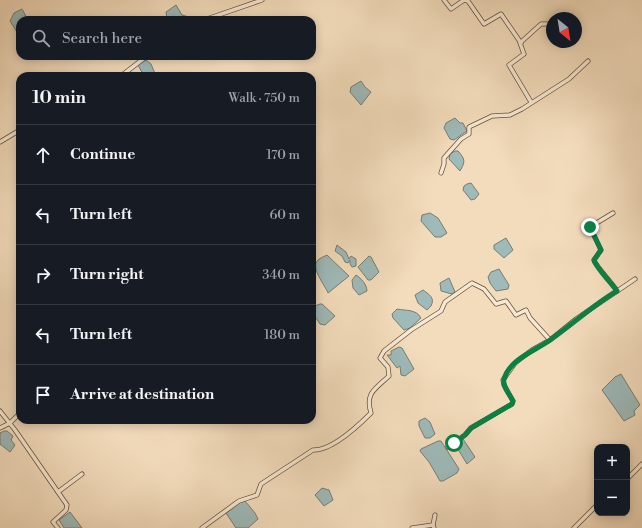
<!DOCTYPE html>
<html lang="en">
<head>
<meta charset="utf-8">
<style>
  body { margin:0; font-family:"Libre Bodoni",serif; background:#20242c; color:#f1f3f6 }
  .controls { position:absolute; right:12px; bottom:12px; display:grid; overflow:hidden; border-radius:8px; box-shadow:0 2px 10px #0003 }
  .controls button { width:36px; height:36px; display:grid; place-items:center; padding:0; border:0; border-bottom:1px solid #363941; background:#171b24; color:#f1f3f6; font:20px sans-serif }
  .compass { position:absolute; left:546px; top:12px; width:36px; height:36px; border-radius:50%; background:#171b24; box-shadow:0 2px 10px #0003; rotate:150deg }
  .stop { position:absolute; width:12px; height:12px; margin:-9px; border:3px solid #0b8043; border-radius:50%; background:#fff }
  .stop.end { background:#0b8043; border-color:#fff; box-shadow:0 1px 4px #0008 }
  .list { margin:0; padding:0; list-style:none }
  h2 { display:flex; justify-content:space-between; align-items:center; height:52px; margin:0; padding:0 16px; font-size:17px }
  h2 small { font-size:13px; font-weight:400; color:#9ea1a6 }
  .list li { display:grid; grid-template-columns:26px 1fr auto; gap:12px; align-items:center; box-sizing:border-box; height:60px; padding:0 16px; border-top:1px solid #363941 }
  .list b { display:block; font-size:15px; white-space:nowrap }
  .list em { font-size:13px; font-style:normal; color:#9ea1a6 }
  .icon { flex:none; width:22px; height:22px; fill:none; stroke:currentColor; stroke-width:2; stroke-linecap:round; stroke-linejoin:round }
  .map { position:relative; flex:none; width:642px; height:528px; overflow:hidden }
  .search { position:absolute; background:#171b24; box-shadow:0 2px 10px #0003; left:16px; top:16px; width:300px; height:44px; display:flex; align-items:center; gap:10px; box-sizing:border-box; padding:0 14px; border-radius:12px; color:#9ea1a6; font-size:15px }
  .panel { position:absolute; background:#171b24; box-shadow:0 2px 10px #0003; left:16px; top:72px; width:300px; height:352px; border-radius:12px }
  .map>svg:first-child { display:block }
  .water { fill:#9ebab9; stroke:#757e75 }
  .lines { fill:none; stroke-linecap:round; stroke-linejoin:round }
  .street-casing { stroke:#66523a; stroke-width:5 }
  .street { stroke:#f7e8d3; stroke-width:3.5 }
  .route { stroke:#0b8043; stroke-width:5 }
</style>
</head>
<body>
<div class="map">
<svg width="642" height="528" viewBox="0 0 642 528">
  <rect width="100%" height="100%" fill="#f3dcbc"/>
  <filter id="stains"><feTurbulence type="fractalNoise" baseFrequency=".005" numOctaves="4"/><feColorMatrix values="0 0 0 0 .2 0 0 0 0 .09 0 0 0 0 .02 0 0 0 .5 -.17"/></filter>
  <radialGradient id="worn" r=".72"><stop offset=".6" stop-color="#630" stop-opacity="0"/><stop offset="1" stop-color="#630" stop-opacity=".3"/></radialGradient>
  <g class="water">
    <polygon points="176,5 182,15 189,17 188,20 167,19 166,12"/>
    <polygon points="22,9 28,20 20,20 20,37 10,21 14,13"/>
    <polygon points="146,60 151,64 156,76 144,76 138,65"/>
    <polygon points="361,81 365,87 371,92 361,105 350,92 351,87"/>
    <polygon points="455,118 460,123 463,123 467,131 454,140 450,139 444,128 446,123"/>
    <path d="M455 151H458C466 160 465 162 460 171L449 159 450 154Z"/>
    <polygon points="471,183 479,194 475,199 471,200 463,190 464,186 467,184"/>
    <polygon points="430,213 438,218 447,233 441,237 435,237 421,221 422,215"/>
    <polygon points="506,238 513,250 504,258 494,249 494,245"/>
    <polygon points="337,245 346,252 349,259 351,256 356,259 356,266 352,267 350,264 350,260 348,263 345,262 342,256 335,251"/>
    <path d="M327 255 349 276 328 293C325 285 310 268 318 260 320 258 325 256 327 255Z"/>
    <polygon points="369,256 371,257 379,272 371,280 368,280 358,267"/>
    <polygon points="499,269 509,285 508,289 496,291 490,283 488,277 491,272"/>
    <path d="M356 275C361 278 367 285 367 291L359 295 353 288 352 280Z"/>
    <polygon points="449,278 455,292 452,294 441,291 440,283"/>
    <path d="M423 290C430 295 435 298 431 306L427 310 418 303 415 295Z"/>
    <polygon points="320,304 322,304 335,316 325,325 320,324 312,312 315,306"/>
    <path d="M397 309C407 311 416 309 421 318L410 328 404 330 393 318 392 314Z"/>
    <polygon points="399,347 402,348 414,369 405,376 401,375 400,366 397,368 387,355 391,355 391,351"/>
    <polygon points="621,374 640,405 634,411 635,415 624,421 602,390 615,377"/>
    <polygon points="425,418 430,422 435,434 430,438 425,438 419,426 419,421"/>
    <polygon points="4,431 7,431 13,436 11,440 15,445 10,452 0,444 0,433"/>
    <polygon points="463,439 475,457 467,464 456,446 456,443"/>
    <polygon points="438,441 441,441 459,469 457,473 443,481 440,481 429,462 420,451 421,449"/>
    <polygon points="322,488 329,490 333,500 324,506 315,495"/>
    <polygon points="245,501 255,513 258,519 248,528 236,528 226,513 238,503"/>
    <polygon points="70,512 82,528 64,528 59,520"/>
  </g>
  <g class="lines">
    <defs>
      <g id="street">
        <polyline points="444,0 451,9 464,0"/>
        <polyline points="464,0 468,1 484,24 501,14 521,43"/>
        <polyline points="204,20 262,0"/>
        <polyline points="121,76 147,56"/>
        <polyline points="531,102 509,65 524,54 520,43 541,24 547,24"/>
        <polyline points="0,142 20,130"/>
        <polyline points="441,173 444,164 444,158 461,139 469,134 469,127 492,116 510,115 522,109 569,79 588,61"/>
        <path d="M613 213 590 227 601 250 594 260C595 265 613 284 617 291"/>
        <polyline points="0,411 15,430 67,505 66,510 53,522 58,528"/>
        <polyline points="0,428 10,423 20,413"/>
        <polyline points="448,447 465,435 471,428 512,404 513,401 504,385 503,380 515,363 532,350 550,340 576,319 635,279"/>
        <polyline points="627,479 642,464"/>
        <polyline points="58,492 82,474"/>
        <path d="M202 528 239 501 257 495 261 484 313 450C331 451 358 426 371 413 365 393 375 389 389 376L388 367 380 358 384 351 411 330 441 311 445 302 472 283 484 289 496 304 506 301 516 315 526 310 530 318 550 340"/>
        <polyline points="412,528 433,525"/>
        <polyline points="434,528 433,525 435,515"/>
        <polyline points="574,528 597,505"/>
      </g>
    </defs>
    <use href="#street" class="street-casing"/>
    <use href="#street" class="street"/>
  </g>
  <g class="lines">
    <path class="route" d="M454 443 465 435 471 428 512 404 513 401C510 395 502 386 504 379 510 359 535 351 550 340 573 324 593 305 617 291 612 284 595 266 594 260L601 250 590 227"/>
  </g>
  <rect width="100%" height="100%" filter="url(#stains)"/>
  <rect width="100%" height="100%" fill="url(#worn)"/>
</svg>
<div class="controls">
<button>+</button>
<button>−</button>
</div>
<svg class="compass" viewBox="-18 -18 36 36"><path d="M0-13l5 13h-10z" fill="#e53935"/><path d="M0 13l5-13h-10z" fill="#9ea1a6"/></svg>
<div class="stop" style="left:454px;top:443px"></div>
<div class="stop end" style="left:590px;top:227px"></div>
<div class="search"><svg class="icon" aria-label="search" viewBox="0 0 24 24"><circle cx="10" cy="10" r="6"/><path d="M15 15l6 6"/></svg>Search here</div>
<section class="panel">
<h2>10 min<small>Walk · 750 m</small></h2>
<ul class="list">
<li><svg class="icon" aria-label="ahead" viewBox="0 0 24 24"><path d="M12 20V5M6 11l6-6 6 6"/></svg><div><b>Continue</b></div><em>170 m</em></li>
<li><svg class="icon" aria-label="left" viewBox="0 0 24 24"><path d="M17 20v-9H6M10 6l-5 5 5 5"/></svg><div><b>Turn left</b></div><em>60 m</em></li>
<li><svg class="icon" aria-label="right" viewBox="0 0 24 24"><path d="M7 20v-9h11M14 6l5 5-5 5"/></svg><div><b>Turn right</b></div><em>340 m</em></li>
<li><svg class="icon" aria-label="left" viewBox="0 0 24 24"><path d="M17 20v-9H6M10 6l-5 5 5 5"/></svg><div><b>Turn left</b></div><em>180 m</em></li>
<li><svg class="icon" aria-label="arrive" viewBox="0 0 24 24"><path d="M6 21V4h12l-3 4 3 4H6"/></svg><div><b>Arrive at destination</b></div></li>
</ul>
</section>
</div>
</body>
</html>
